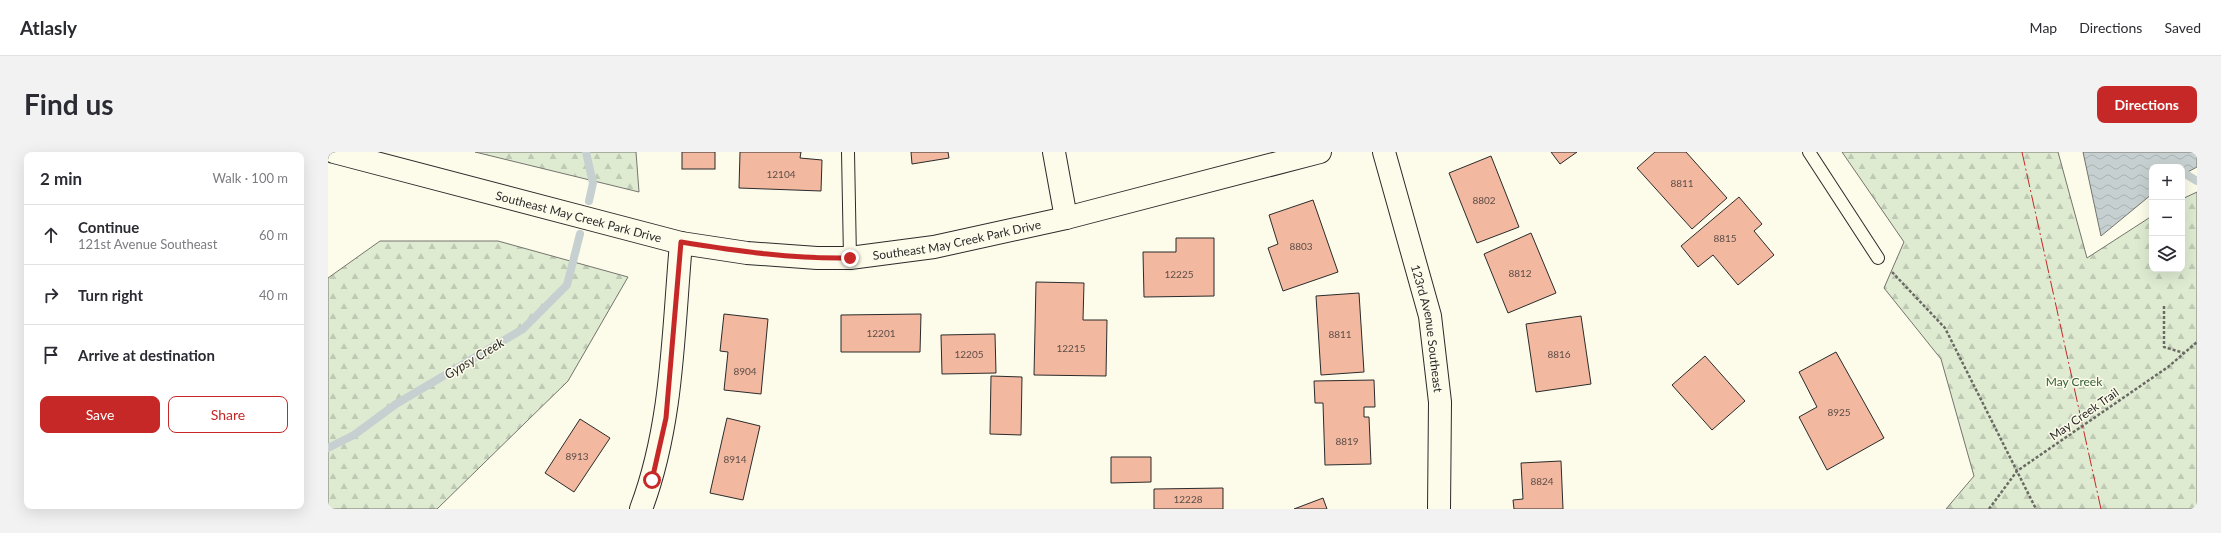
<!DOCTYPE html>
<html lang="en">
<head>
<meta charset="utf-8">
<style>
  body { margin:0; font-family:Lato,sans-serif; background:#f2f2f3; color:#2b2b33 }
  .controls { position:absolute; right:12px; top:12px; display:grid; overflow:hidden; border-radius:8px; box-shadow:0 4px 16px #0002 }
  .controls button { width:36px; height:36px; display:grid; place-items:center; padding:0; border:0; border-bottom:1px solid #e1e1e2; background:#fff; color:#2b2b33; font:20px sans-serif }
  .stop { position:absolute; width:12px; height:12px; margin:-9px; border:3px solid #c62828; border-radius:50%; background:#fff }
  .stop.end { background:#c62828; border-color:#fff; box-shadow:0 1px 4px #0008 }
  .list { margin:0; padding:0; list-style:none }
  h2 { display:flex; justify-content:space-between; align-items:center; height:52px; margin:0; padding:0 16px; font-size:17px }
  h2 small { font-size:13px; font-weight:400; color:#7c7c81 }
  .list li { display:grid; grid-template-columns:26px 1fr auto; gap:12px; align-items:center; box-sizing:border-box; height:60px; padding:0 16px; border-top:1px solid #e1e1e2 }
  .list b { display:block; font-size:15px; white-space:nowrap }
  .list p { margin:0; font-size:13px; white-space:nowrap; color:#7c7c81 }
  .list em { font-size:13px; font-style:normal; color:#7c7c81 }
  .actions { display:flex; gap:8px; padding:12px 16px }
  .actions a { flex:1; padding:9px 0; border:1px solid #c62828; border-radius:8px; text-align:center; font-size:14px; color:#c62828 }
  .actions .main { background:#c62828; color:#fff }
  .icon { flex:none; width:22px; height:22px; fill:none; stroke:currentColor; stroke-width:2; stroke-linecap:round; stroke-linejoin:round }
  .map { position:relative; flex:none; width:1869px; height:357px; overflow:hidden; border-radius:8px }
  header { display:flex; align-items:center; gap:24px; box-sizing:border-box; height:56px; padding:0 20px; background:#fff; border-bottom:1px solid #e1e1e2 }
  header strong { font-size:19px }
  nav { display:flex; gap:22px; margin-inline-start:auto; font-size:14px }
  .intro { display:flex; align-items:center; justify-content:space-between; box-sizing:border-box; height:96px; padding:0 24px }
  h1 { margin:0; font-size:28px }
  .button { padding:10px 18px; border-radius:8px; background:#c62828; color:#fff; font-size:14px; font-weight:700 }
  main { display:flex; gap:24px; padding:0 24px }
  aside { flex:1; background:#fff; border-radius:8px; box-shadow:0 4px 16px #0002 }
  .map>svg:first-child { display:block }
  .forest { fill:url(#forest-firs); stroke:#74746e }
  .water { fill:url(#water-waves); stroke:#74746e }
  .lines { fill:none; stroke-linecap:round; stroke-linejoin:round }
  .stream { stroke:#c7d0d0; stroke-width:8 }
  .building { fill:#f2b8a0; stroke:#2b2b2b }
  .lane-casing { stroke:#2b2b2b; stroke-width:14 }
  .street-casing { stroke:#2b2b2b; stroke-width:24 }
  .secondary-casing { stroke:#2b2b2b; stroke-width:24 }
  .path { stroke:#6a6964; stroke-width:2.5; stroke-dasharray:3 2; stroke-linecap:butt }
  .lane { stroke:#fdfbea; stroke-width:12 }
  .street { stroke:#fdfbea; stroke-width:22 }
  .secondary { stroke:#fdfbea; stroke-width:22 }
  .power { stroke:#c62828; stroke-width:1; stroke-dasharray:14 3 2 3; stroke-linecap:butt }
  .route { stroke:#c62828; stroke-width:5 }
  .labels { text-anchor:middle; dominant-baseline:central; stroke-width:3; stroke-linejoin:round; paint-order:stroke }
  .number-label { font-size:10px; fill:#5d4e48 }
  .street-label { font-size:12px; fill:#2b2b2b; stroke:#fdfbea }
  .park-label { font-size:12px; fill:#34623c; stroke:#fdfbea }
  .water-label { font-size:13px; font-style:italic; fill:#2b2b2b; stroke:#fdfbea }
</style>
</head>
<body>
<header>
<strong>Atlasly</strong>
<nav><a>Map</a><a>Directions</a><a>Saved</a></nav>
</header>
<div class="intro"><h1>Find us</h1><a class="button">Directions</a></div>
<main>
<aside>
<h2>2 min<small>Walk · 100 m</small></h2>
<ul class="list">
<li><svg class="icon" aria-label="ahead" viewBox="0 0 24 24"><path d="M12 20V5M6 11l6-6 6 6"/></svg><div><b>Continue</b><p>121st Avenue Southeast</p></div><em>60 m</em></li>
<li><svg class="icon" aria-label="right" viewBox="0 0 24 24"><path d="M7 20v-9h11M14 6l5 5-5 5"/></svg><div><b>Turn right</b></div><em>40 m</em></li>
<li><svg class="icon" aria-label="arrive" viewBox="0 0 24 24"><path d="M6 21V4h12l-3 4 3 4H6"/></svg><div><b>Arrive at destination</b></div></li>
</ul>
<div class="actions"><a class="main">Save</a><a>Share</a></div>
</aside>
<div class="map">
<svg width="1869" height="357" viewBox="0 0 1869 357">
  <defs>
    <pattern id="forest-firs" width="22" height="20" patternUnits="userSpaceOnUse"><rect width="22" height="20" fill="#deebd1"/><path d="M5 1l3.5 6h-7zM16 11l3.5 6h-7z" fill="#bfcab4"/></pattern>
    <pattern id="water-waves" width="16" height="10" patternUnits="userSpaceOnUse"><rect width="16" height="10" fill="#c7d0d0"/><path d="M0 5q4-4 8 0t8 0" fill="none" stroke="#abb3b3"/></pattern>
  </defs>
  <rect width="100%" height="100%" fill="#fdfbea"/>
  <g class="forest">
    <polygon points="147,0 308,0 311,40"/>
    <polygon points="1514,0 1730,0 1759,106 1824,64 1824,117 1854,117 1854,47 1869,40 1869,357 1618,357 1646,324 1613,207 1556,136 1576,90"/>
    <polygon points="52,89 170,89 300,125 240,229 109,357 0,357 0,126"/>
  </g>
  <polygon class="water" points="1755,0 1869,0 1869,15 1854,23 1854,15 1824,15 1824,42 1773,84"/>
  <g class="lines">
    <g class="stream">
      <polyline points="258,0 265,31 261,49"/>
      <polyline points="1854,20 1869,29"/>
      <polyline points="0,296 26,283 68,252 195,177 239,133 252,82"/>
    </g>
  </g>
  <g class="building">
    <rect x="354" y="0" width="33" height="17"/>
    <polygon points="412,0 473,0 472,6 494,8 493,39 411,36"/>
    <polygon points="583,0 620,0 621,6 584,12"/>
    <polygon points="1223,0 1249,0 1232,12"/>
    <polygon points="1327,0 1358,0 1399,46 1364,77 1309,16"/>
    <polygon points="1163,4 1191,75 1149,91 1121,21"/>
    <polygon points="1411,45 1434,72 1426,79 1446,103 1410,133 1385,103 1370,115 1353,94"/>
    <polygon points="985,48 1010,120 955,139 940,96 950,92 941,63"/>
    <polygon points="1203,81 1228,141 1180,161 1156,102"/>
    <polygon points="848,86 886,86 886,144 816,145 815,100 848,100"/>
    <polygon points="708,130 756,131 755,168 779,168 778,224 706,223"/>
    <polygon points="1031,141 1036,220 993,223 988,144"/>
    <polygon points="396,162 440,167 433,242 396,238 400,200 392,199"/>
    <polygon points="593,162 592,200 513,200 513,163"/>
    <polygon points="1253,164 1263,232 1208,240 1198,172"/>
    <polygon points="667,182 668,221 614,222 613,183"/>
    <polygon points="1508,200 1556,286 1499,318 1471,265 1489,255 1471,220"/>
    <polygon points="1377,204 1417,249 1384,278 1344,233"/>
    <polygon points="663,224 694,225 693,283 662,282"/>
    <polygon points="1046,228 1047,255 1036,255 1036,265 1041,265 1043,312 997,313 995,251 987,251 986,229"/>
    <polygon points="399,266 432,274 415,348 382,341"/>
    <polygon points="252,267 282,286 246,340 217,321"/>
    <polygon points="783,305 823,305 823,330 783,331"/>
    <polygon points="1233,309 1235,357 1186,357 1185,348 1195,347 1193,311"/>
    <polygon points="895,336 895,357 826,357 826,337"/>
    <polygon points="995,346 999,357 966,357"/>
  </g>
  <g class="lines">
    <defs>
      <g id="lane">
        <polyline points="520,0 522,106"/>
        <polyline points="1481,0 1550,106"/>
      </g>
      <g id="street">
        <polyline points="726,0 738,66"/>
        <path id="s1" d="M1056 0 1102 164 1112 250 1111 357"/>
        <path d="M313 357C345 272 345 180 353 91"/>
      </g>
      <g id="secondary">
        <path id="s2" d="M6 0 353 91 419 101 489 106H522L606 95 738 66 992 0"/>
      </g>
    </defs>
    <use href="#lane" class="lane-casing"/>
    <use href="#street" class="street-casing"/>
    <use href="#secondary" class="secondary-casing"/>
    <g class="path">
      <polyline points="1564,120 1617,176 1708,357"/>
      <polyline points="1836,154 1836,195 1856,201"/>
      <polyline points="1661,357 1689,319 1840,215 1869,190"/>
    </g>
    <use href="#lane" class="lane"/>
    <use href="#street" class="street"/>
    <use href="#secondary" class="secondary"/>
    <polyline class="power" points="1694,0 1773,357"/>
  </g>
  <g class="lines">
    <path class="route" d="M324 328 338 266 353 90C409 99 465 107 522 106"/>
  </g>
  <g class="labels">
    <g class="number-label">
      <text x="453" y="22">12104</text>
      <text x="1354" y="31">8811</text>
      <text x="1156" y="48">8802</text>
      <text x="1397" y="86">8815</text>
      <text x="973" y="94">8803</text>
      <text x="1192" y="121">8812</text>
      <text x="851" y="122">12225</text>
      <text x="553" y="181">12201</text>
      <text x="1012" y="182">8811</text>
      <text x="743" y="196">12215</text>
      <text x="641" y="202">12205</text>
      <text x="1231" y="202">8816</text>
      <text x="417" y="219">8904</text>
      <text x="1511" y="260">8925</text>
      <text x="1019" y="289">8819</text>
      <text x="249" y="304">8913</text>
      <text x="407" y="307">8914</text>
      <text x="1214" y="329">8824</text>
      <text x="860" y="347">12228</text>
    </g>
    <g class="street-label">
      <text stroke="none"><textPath href="#s2" startOffset="253">Southeast May Creek Park Drive</textPath></text>
      <text stroke="none"><textPath href="#s2" startOffset="637">Southeast May Creek Park Drive</textPath></text>
      <text stroke="none"><textPath href="#s1" startOffset="182">123rd Avenue Southeast</textPath></text>
      <text transform="translate(1756 262) rotate(-35)">May Creek Trail</text>
    </g>
    <g class="park-label">
      <text x="1746" y="229">May Creek</text>
    </g>
    <g class="water-label">
      <text transform="translate(146 206) rotate(-31)">Gypsy Creek</text>
    </g>
  </g>
</svg>
<div class="controls">
<button>+</button>
<button>−</button>
<button><svg class="icon" aria-label="layers" viewBox="0 0 24 24"><path d="M12 4l9 5-9 5-9-5zM3 14l9 5 9-5"/></svg></button>
</div>
<div class="stop" style="left:324px;top:328px"></div>
<div class="stop end" style="left:522px;top:106px"></div>
</div>
</main>
</body>
</html>
